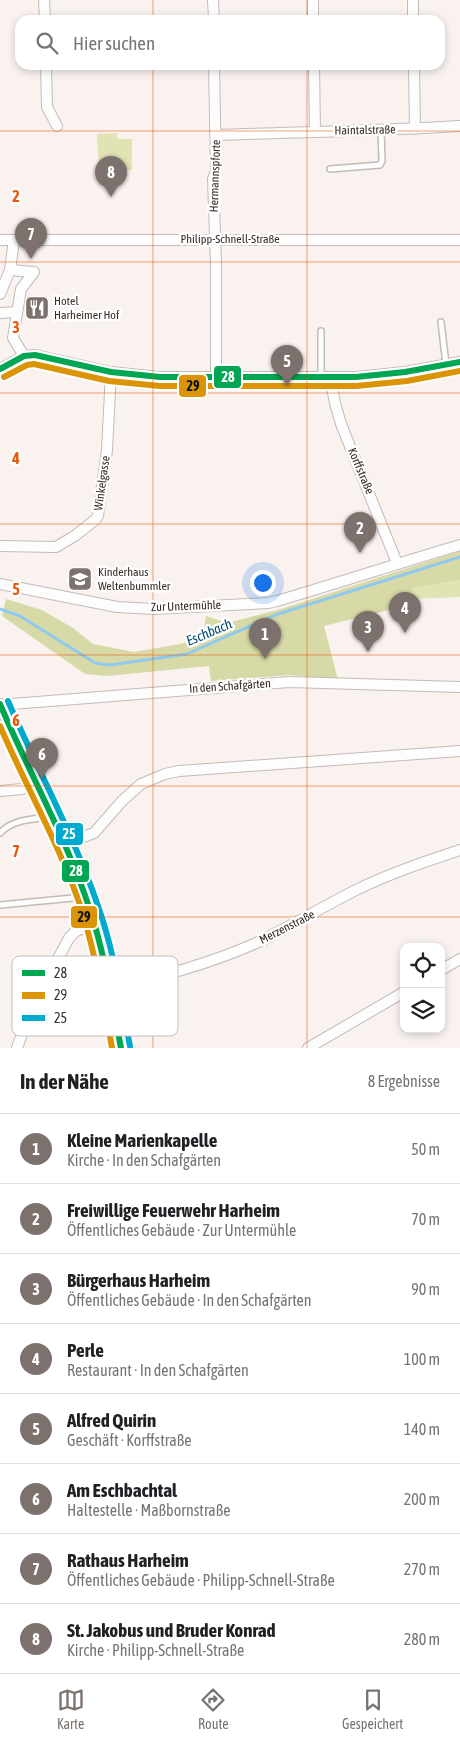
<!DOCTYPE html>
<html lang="de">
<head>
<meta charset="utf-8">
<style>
  body { margin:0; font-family:"Asap Condensed",sans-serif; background:#f6f6f6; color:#202124 }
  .controls { position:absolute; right:15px; bottom:15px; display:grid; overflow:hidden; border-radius:10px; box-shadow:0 2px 8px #0003 }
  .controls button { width:45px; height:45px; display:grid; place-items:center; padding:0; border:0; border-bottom:1px solid #e0e0e0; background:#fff; color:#202124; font:25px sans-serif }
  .you { position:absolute; left:262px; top:582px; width:18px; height:18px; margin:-12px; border:4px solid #fff; border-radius:50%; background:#1a73e8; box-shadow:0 0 0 8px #1a73e833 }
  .badge { display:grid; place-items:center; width:32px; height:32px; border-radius:50%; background:#7c716d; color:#fff; font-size:16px; font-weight:700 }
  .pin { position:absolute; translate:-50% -41px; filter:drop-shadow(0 1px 2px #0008) }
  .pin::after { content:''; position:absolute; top:26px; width:18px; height:15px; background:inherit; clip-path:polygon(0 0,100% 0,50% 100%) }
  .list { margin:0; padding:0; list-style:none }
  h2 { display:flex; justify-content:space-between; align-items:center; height:65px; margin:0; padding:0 20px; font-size:21px }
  h2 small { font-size:16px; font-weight:400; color:#757577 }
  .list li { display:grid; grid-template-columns:32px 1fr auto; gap:15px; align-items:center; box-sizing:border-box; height:70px; padding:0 20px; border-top:1px solid #e0e0e0 }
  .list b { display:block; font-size:19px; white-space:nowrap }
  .list p { margin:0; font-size:16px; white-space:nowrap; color:#757577 }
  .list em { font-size:16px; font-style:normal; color:#757577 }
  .icon { flex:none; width:28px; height:28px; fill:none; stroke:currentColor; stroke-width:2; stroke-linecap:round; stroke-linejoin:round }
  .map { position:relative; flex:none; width:460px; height:1048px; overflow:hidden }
  .search { position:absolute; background:#fff; box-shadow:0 2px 8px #0003; left:15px; right:15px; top:15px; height:55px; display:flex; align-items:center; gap:12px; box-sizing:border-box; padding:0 18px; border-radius:15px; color:#757577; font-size:19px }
  .sheet { height:625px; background:#fff }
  nav { display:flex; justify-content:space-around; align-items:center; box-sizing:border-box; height:70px; border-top:1px solid #e0e0e0; background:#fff; font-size:14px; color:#757577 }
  nav a { display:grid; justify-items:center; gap:2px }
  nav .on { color:#7c716d }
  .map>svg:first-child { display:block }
  .green { fill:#e1e3b4 }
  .forest { fill:#d7d9a7 }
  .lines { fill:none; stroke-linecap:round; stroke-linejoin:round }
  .stream { stroke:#8fc9ee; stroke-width:3 }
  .lane-casing { stroke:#c3bbb7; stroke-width:8 }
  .street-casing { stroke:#c3bbb7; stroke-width:12 }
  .lane { stroke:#fefdfd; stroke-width:5 }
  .street { stroke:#fefdfd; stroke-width:10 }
  .bus-1-casing { stroke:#fff; stroke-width:10 }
  .bus-2-casing { stroke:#fff; stroke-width:10 }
  .bus-3-casing { stroke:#fff; stroke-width:10 }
  .bus-1 { stroke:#00a651; stroke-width:6 }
  .bus-2 { stroke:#da9406; stroke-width:6 }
  .bus-3 { stroke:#00a9ce; stroke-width:6 }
  .grid { fill:none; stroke:#e8590c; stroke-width:1; stroke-opacity:0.55 }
  .labels { text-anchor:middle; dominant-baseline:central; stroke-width:5; stroke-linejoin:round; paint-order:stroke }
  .street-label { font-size:12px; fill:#382c27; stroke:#fff }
  .poi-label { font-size:12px; fill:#382c27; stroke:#fff; text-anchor:start }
  .water-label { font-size:14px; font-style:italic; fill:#004b6e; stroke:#fff }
  .key { fill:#fff; stroke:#c3c0be; stroke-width:1 }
  .key-label { font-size:14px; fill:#382c27 }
  .grid-label { font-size:16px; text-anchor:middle; font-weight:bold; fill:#e8590c; stroke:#fff; stroke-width:5; stroke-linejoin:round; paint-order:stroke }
  .line-badge { stroke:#fff; stroke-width:2 }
  .badge-label { font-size:14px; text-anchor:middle; font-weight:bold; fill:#fff }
  .pale-badge-label { font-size:14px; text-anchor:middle; font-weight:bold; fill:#111 }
</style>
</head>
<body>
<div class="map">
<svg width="460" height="1048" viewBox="0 0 460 1048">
  <rect width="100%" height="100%" fill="#f9f2ef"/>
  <g class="green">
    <polygon points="117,133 117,139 132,139 132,170 99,171 97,134"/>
    <polygon points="460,580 460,597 413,599 412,588"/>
  </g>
  <polygon class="forest" points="460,551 460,580 412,588 413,604 324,626 338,680 290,675 211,681 209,666 107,676 85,674 2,616 6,599 42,610 73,628 93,644 134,652 180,644 203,637 206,616 227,623 278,610"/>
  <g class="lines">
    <polyline class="stream" points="0,609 20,616 95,663 110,665 187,654 275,615 460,557"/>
    <defs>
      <g id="lane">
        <polyline points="330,169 380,165 382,161 381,130"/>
        <polyline points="441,322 446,364"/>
        <polyline points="321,331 321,377"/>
        <path d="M0 833C13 819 34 819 51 817"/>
        <polyline points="0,905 73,898 84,893"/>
      </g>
      <g id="street">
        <polyline points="44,0 45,20"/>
        <polyline points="213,0 214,20"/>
        <polyline points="313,0 313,20"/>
        <polyline points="413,0 413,20"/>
        <polyline points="46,65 47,107 57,126"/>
        <polyline points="214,65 216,171 213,179 216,264 216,377"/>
        <polyline points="314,65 315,131"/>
        <polyline points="414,65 415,129"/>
        <path d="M216 135C298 132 379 131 460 126"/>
        <polyline points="0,240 460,240"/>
        <polyline points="10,270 34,272 21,289 13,338 24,356"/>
        <polyline points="0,294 10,270 14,240"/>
        <polyline points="0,313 17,312"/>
        <polyline points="0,369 24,356 35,355 111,372 160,377 356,377 405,372 460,362"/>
        <polyline points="330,377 335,403 341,424 397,563"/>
        <polyline points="0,546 56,547 76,535 95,520 98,516 107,450 111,372"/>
        <path d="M0 584 117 607 154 609 268 603 277 601C338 583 399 563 460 545"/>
        <path d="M0 704C26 768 60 828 84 892 103 942 111 996 121 1048"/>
        <polyline points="2,709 12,704 289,682 460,687"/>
        <polyline points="0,791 22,789 35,783"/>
        <polyline points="64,844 94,833 122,801 141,784 165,774 179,771 460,751"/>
        <polyline points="441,970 460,959"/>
        <path d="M109 988C158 978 208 964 254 944 289 928 320 908 354 891 388 874 424 862 460 850"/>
        <polyline points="17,1048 30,1011 69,938 76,931 95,924"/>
        <polyline points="308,1048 404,992"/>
      </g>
    </defs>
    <use href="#lane" class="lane-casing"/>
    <use href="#street" class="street-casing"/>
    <use href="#lane" class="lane"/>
    <use href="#street" class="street"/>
    <defs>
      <g id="bus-1">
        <polyline points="0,369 24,356 35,355 111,372 160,377 356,377 405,372 460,362"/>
        <path d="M0 704C29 773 67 839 90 910 105 955 112 1002 121 1048"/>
      </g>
      <g id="bus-2">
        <polyline points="4,377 27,365 34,364 109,381 160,386 356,386 407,381 460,371"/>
        <path d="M0 726C27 789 62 849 83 914 96 958 104 1003 112 1048"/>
      </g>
      <path id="bus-3" d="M8 701C37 769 74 835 98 906 114 951 121 999 130 1046"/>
    </defs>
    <use href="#bus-1" class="bus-1-casing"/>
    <use href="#bus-2" class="bus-2-casing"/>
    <use href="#bus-3" class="bus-3-casing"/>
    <use href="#bus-1" class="bus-1"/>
    <use href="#bus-2" class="bus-2"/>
    <use href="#bus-3" class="bus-3"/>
  </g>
  <path class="grid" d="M153 0V20M307 0V20M153 65V1048M307 65V1048M0 131H460M0 262H460M0 393H460M0 524H460M0 655H460M0 786H460M0 917H460"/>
  <defs>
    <symbol id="restaurant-square" viewBox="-11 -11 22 22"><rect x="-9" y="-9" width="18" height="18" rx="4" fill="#7c716d" stroke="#fff"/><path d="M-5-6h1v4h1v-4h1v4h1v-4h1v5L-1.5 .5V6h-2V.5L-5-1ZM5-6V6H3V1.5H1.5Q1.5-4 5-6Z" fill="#fff"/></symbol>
    <symbol id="school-square" viewBox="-11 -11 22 22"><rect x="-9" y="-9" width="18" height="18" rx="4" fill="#7c716d" stroke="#fff"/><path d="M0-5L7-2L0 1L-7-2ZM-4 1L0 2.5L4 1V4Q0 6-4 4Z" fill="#fff"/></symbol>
  </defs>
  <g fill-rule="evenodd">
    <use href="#restaurant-square" x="23" y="294" width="28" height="28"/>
    <use href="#school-square" x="66" y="565" width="28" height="28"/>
  </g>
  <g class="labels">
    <g class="street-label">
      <text transform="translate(365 130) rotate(-1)">Haintalstraße</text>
      <text transform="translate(215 176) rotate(-88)">Hermannspforte</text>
      <text x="230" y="239">Philipp-Schnell-Straße</text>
      <text transform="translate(361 471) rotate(67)">Korffstraße</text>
      <text transform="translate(102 483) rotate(-82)">Winkelgasse</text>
      <text transform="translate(186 606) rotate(-2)">Zur Untermühle</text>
      <text transform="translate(230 686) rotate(-4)">In den Schafgärten</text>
      <text transform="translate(287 927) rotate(-27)">Merzenstraße</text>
    </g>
    <g class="poi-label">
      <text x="54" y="301">Hotel<tspan x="54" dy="14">Harheimer Hof</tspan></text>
      <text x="98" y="572">Kinderhaus<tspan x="98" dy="14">Weltenbummler</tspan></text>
    </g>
    <g class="water-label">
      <text transform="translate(209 632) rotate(-23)">Eschbach</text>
    </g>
  </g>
  <rect x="12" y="956" width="166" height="80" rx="8" class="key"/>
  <rect x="22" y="970" width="23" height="6" fill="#00a651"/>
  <rect x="22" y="992" width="23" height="7" fill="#da9406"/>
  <rect x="22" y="1015" width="23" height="6" fill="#00a9ce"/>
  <g class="key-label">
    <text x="54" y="978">28</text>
    <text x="54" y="1000">29</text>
    <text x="54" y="1023">25</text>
  </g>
  <g class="grid-label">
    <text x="16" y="202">2</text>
    <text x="16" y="333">3</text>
    <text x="16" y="464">4</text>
    <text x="16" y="595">5</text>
    <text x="16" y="726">6</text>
    <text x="16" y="857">7</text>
  </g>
  <g class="line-badge">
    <rect x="213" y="365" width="29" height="24" rx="5" fill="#00a651"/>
    <rect x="178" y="374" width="29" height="24" rx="5" fill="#da9406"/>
    <rect x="55" y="822" width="29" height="24" rx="5" fill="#00a9ce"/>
    <rect x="61" y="859" width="29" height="24" rx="5" fill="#00a651"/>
    <rect x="70" y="905" width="28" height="24" rx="5" fill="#da9406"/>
  </g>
  <g class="badge-label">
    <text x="228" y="382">28</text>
    <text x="69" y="839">25</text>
    <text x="76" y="876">28</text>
  </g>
  <g class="pale-badge-label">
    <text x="193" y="391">29</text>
    <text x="84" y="922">29</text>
  </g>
</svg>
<div class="controls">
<button><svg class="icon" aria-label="locate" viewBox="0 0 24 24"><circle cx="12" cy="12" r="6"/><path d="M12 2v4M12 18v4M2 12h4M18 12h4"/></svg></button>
<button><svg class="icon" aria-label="layers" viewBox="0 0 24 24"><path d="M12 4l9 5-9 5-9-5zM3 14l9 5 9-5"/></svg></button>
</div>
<div class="you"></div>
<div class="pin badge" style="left:265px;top:659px">1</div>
<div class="pin badge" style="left:360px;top:553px">2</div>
<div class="pin badge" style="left:368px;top:652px">3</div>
<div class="pin badge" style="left:405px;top:633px">4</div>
<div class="pin badge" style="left:287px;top:386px">5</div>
<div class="pin badge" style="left:42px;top:779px">6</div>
<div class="pin badge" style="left:31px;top:259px">7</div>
<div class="pin badge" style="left:111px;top:197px">8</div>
<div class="search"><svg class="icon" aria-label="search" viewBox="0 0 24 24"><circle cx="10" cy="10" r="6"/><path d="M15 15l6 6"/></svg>Hier suchen</div>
</div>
<section class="sheet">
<h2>In der Nähe<small>8 Ergebnisse</small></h2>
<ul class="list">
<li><span class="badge">1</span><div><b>Kleine Marienkapelle</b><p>Kirche · In den Schafgärten</p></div><em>50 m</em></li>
<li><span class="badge">2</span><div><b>Freiwillige Feuerwehr Harheim</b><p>Öffentliches Gebäude · Zur Untermühle</p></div><em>70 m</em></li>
<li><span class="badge">3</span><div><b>Bürgerhaus Harheim</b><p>Öffentliches Gebäude · In den Schafgärten</p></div><em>90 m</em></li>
<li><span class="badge">4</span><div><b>Perle</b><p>Restaurant · In den Schafgärten</p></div><em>100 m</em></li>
<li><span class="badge">5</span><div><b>Alfred Quirin</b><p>Geschäft · Korffstraße</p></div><em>140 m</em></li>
<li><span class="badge">6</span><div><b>Am Eschbachtal</b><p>Haltestelle · Maßbornstraße</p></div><em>200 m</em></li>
<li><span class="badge">7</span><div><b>Rathaus Harheim</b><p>Öffentliches Gebäude · Philipp-Schnell-Straße</p></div><em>270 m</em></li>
<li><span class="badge">8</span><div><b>St. Jakobus und Bruder Konrad</b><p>Kirche · Philipp-Schnell-Straße</p></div><em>280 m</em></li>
</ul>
</section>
<nav>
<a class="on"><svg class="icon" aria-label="map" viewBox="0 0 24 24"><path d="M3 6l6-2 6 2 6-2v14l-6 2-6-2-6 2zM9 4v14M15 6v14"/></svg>Karte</a>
<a><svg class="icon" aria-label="directions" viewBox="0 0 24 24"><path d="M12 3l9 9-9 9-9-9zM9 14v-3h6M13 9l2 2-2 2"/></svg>Route</a>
<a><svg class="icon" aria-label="saved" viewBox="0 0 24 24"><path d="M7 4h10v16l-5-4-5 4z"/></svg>Gespeichert</a>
</nav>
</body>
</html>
